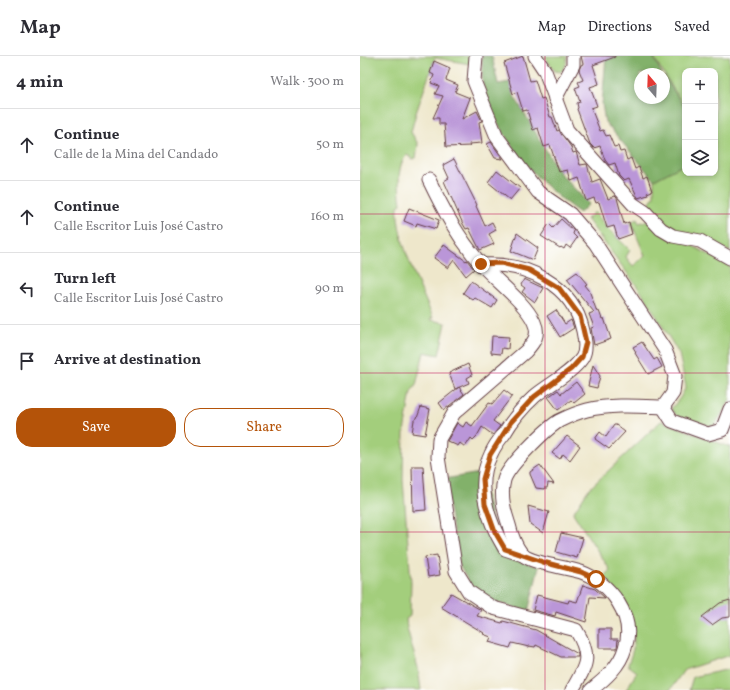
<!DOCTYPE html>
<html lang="en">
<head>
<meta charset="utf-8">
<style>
  body { margin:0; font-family:Vollkorn,serif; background:#f7f7f7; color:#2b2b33 }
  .controls { position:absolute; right:12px; top:12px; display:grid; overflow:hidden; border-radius:8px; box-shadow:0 2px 6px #0003 }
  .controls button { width:36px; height:36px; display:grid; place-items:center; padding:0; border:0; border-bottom:1px solid #e1e1e2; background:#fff; color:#2b2b33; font:20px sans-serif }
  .compass { position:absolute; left:274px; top:12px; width:36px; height:36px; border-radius:50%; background:#fff; box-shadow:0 2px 6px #0003; rotate:341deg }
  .stop { position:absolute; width:12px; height:12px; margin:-9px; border:3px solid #b45309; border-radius:50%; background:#fff }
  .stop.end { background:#b45309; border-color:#fff; box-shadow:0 1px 4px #0008 }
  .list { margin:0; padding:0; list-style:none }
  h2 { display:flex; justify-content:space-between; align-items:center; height:52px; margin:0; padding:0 16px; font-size:17px }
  h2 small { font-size:13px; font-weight:400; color:#7c7c81 }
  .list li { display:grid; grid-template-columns:26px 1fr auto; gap:12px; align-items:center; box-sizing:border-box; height:72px; padding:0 16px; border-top:1px solid #e1e1e2 }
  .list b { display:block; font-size:15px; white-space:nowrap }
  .list p { margin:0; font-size:13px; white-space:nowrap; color:#7c7c81 }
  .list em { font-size:13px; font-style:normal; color:#7c7c81 }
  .actions { display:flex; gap:8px; padding:12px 16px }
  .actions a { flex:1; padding:9px 0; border:1px solid #b45309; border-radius:16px; text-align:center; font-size:14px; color:#b45309 }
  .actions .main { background:#b45309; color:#fff }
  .icon { flex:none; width:22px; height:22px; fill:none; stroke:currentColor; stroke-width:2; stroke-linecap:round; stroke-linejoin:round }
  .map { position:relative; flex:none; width:370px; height:634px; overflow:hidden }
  header { display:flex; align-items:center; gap:24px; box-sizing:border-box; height:56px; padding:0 20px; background:#fff; border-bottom:1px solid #e1e1e2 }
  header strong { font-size:19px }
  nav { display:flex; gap:22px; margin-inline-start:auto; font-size:14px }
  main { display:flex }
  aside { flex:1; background:#fff }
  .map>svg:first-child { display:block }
  .green { fill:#a3ce7b; stroke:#767653 }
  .forest { fill:#82b16b; stroke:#66684b }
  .building { fill:#ba96d8 }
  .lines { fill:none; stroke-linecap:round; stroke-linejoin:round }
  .street-casing { stroke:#633d43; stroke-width:15 }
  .street { stroke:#fff; stroke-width:13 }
  .route { stroke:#b45309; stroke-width:5 }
  .grid { fill:none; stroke:#c2185b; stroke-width:1; stroke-opacity:0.55 }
</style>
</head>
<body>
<header>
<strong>Map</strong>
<nav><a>Map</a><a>Directions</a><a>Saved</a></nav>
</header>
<main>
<aside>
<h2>4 min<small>Walk · 300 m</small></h2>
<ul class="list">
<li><svg class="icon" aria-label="ahead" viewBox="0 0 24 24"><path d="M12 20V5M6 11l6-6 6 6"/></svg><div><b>Continue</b><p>Calle de la Mina del Candado</p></div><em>50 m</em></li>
<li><svg class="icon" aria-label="ahead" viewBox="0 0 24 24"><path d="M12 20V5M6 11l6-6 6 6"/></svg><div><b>Continue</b><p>Calle Escritor Luis José Castro</p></div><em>160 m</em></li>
<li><svg class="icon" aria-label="left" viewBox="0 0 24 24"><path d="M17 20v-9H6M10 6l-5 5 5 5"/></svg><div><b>Turn left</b><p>Calle Escritor Luis José Castro</p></div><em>90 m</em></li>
<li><svg class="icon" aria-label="arrive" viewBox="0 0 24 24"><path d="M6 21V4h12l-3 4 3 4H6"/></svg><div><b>Arrive at destination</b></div></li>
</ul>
<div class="actions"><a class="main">Save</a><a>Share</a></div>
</aside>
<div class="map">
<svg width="370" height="634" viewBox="0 0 370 634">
  <rect width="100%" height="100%" fill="#fff"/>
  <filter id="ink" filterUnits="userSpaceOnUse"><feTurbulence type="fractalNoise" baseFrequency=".025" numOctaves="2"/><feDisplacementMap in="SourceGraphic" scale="8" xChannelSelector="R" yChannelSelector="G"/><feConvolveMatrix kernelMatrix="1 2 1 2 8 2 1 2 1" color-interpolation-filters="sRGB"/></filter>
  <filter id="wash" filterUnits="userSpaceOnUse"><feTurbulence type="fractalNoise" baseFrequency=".012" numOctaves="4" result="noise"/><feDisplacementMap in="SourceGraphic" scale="16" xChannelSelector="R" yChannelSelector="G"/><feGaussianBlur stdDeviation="0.9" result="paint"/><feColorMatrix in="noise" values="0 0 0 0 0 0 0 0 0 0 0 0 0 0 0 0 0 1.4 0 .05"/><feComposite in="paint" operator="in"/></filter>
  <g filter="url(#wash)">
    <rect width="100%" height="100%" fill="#eee7cb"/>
    <g class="green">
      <path d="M0 0H110V8L75 2 56 57 51 76 58 88 56 102 53 103 47 99C36 109 39 134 41 148L38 150C35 182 61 232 73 262H71V264L86 267 79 299 64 296 56 329 51 336 44 376 43 424 51 526 50 560 46 563 47 572 58 612 61 634H0Z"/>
      <polygon points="184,0 207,0 206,9 201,16 195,15"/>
      <polygon points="293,0 370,0 370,196 341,180 309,172 286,152 294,140 294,124 323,109 325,106 325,117 355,117 355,15 325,15 325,52"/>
      <polygon points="235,156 247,172 270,194 266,201 273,210 285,200 271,166 277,163 279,167 286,165 370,210 370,344 354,371 317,360 311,353 320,342 326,331 319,298 285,241 227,163"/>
      <path d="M301 365 370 391V599L324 614 310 634H266L277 616 268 609C270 602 274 593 274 585 274 559 258 539 244 520L250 514 213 457 228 434Z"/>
      <polygon points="370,613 370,634 329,634 333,621"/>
    </g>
    <g class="forest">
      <path d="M122 0H132L138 28 150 26 153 38 199 116 229 148 220 157C177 128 137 81 123 30 121 21 123 10 122 0Z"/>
      <polygon points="246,0 293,0 302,18 280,18 280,42 304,42 304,20 325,52 325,106 323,109 294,124 245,66 242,48"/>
      <polygon points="120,417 140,496 147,501 179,511 168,556 128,544 120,538 108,525 99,509 84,423"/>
    </g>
    <g id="blocks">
      <g class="building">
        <polygon points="163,0 170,25 175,24 181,43 184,42 190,61 192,61 197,75 199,74 211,91 213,97 216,96 220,109 227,108 232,126 240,123 248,143 255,140 257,142 264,168 269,166 272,178 258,183 254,170 247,172 239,146 236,147 234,142 226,145 219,122 211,125 208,114 199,116 190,89 184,91 178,72 173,74 167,54 163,55 157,36 153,38 144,7"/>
        <polygon points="221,0 255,0 255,1 233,9 239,28 230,31 237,50 231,52 240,75 243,74 246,80 249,79 254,91 258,90 260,96 264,95 267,104 271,102 275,113 279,111 283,122 287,120 292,135 287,137 288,139 278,142 269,123 264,125 259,120 255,107 249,109 245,104 240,90 234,92 230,88 217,53 218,52 217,47 220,46 215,32 220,30 218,26 223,24 219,14 221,9 223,8"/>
        <polygon points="74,5 90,12 86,24 98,29 95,36 110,42 102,63 117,55 122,65 119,66 122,87 109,88 110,90 86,91 84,68 79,68 79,62 73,62 83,40 75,38 79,30 71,27 74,19 70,17"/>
        <polygon points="131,86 143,103 135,102 127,88"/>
        <polygon points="94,103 117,149 116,150 125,170 132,166 136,174 129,178 134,188 120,194 109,172 106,173 103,168 84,125 89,122 83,109"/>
        <polygon points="137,114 160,132 150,144 128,126"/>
        <polygon points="49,152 79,164 76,173 57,167 56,170 44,165"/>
        <polygon points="201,163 214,175 213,178 217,182 210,192 206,189 204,193 201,191 200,192 181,180 189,168 193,172"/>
        <polygon points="157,177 178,192 173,204 151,195"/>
        <polygon points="84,189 106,205 107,204 114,213 106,220 94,204 88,212 74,202"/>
        <polygon points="217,216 227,228 225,229 229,234 237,256 239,255 242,263 244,262 251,283 234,289 231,272 234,271 229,258 234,256 207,223"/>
        <polygon points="164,223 183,232 175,246 162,236 165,232 161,229"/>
        <polygon points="111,225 137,244 132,252 115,242 113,244 103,237"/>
        <polygon points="196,254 205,268 211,264 214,272 200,281 187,260"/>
        <polygon points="132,280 149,281 148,293 142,292 141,298 131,297"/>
        <polygon points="282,286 294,304 297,302 302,311 288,318 275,297 276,296 273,291"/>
        <polygon points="108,308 112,319 107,322 109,327 95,333 89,317"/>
        <polygon points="233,309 240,320 237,332 228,330"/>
        <polygon points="216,326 225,338 214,347 211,344 198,354 188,341 198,334 201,338"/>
        <polygon points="99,331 104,338 84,354 79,347"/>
        <polygon points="144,334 152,340 133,365 140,370 133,379 122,371 117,380 113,384 111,382 105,391 100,387 98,390 87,385 97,367 103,371 106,366 112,370 129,347 132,348"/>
        <polygon points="61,351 70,353 65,379 52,377 54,364 57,362"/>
        <polygon points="254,369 256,369 265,376 249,393 235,383 240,376 246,381"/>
        <polygon points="207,380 220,390 210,404 203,398 200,403 192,397"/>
        <polygon points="180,409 194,428 188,427 187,432 184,432 184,433 176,432 170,418 170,416"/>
        <polygon points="52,410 63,410 66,454 53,455"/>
        <polygon points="168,450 189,456 183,477 170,468"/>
        <polygon points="201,477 223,482 217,502 196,496"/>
        <polygon points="77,499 80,519 68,521 65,501"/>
        <polygon points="223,529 235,533 245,542 230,541 226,566 196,556 195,560 173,554 177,539 208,547 209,544 217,546"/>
        <polygon points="91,537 121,554 117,560 142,567 143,565 176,574 218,598 218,601 201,601 176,589 175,591 169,590 169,591 152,587 150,592 129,586 131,581 123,578 124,577 81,551"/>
        <polygon points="370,544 370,561 362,562 352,569 342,561 360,547"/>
        <polygon points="239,573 251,573 251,583 258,583 257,592 239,592"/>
      </g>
    </g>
  </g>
  <g filter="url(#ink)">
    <use href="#blocks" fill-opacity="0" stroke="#633d43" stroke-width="1"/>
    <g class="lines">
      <defs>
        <g id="street">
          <path d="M116 0 114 25 137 81 178 136 210 158 235 187 305 294 315 320 313 337 303 351C277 350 252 348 227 354 219 356 207 361 199 365 186 373 148 410 144 424 140 439 144 455 149 469 151 478 156 492 163 499 173 508 207 511 221 516 250 526 276 561 265 592 260 610 245 623 231 634"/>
          <polyline points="175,0 185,15 207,74 273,148 285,156 301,173 313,180 340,185 370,202"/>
          <polyline points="195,43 213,9 213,0"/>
          <path d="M69 124C84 155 97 180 120 207 135 224 165 246 174 266 180 279 174 286 166 295L94 357 79 383 78 401 96 515 109 536 133 552 216 574C232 600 227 609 212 634"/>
          <path d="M121 209C166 206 213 228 223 275 225 284 227 294 222 302 211 318 189 328 175 340 163 351 152 364 144 378 139 384 134 391 131 398 115 430 128 465 145 493L163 499"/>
          <polyline points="303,351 312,365 348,378 362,374 370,353"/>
        </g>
      </defs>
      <use href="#street" class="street-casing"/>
      <use href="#street" class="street"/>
    </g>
  </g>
  <g class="lines" filter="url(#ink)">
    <polyline class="route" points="121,208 141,207 169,214 199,232 220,260 226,286 222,301 211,313 174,341 151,366 130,399 123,423 125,448 135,476 145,493 183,506 221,516 236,523"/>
  </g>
  <path class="grid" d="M185 0V634M0 158H370M0 317H370M0 476H370"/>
</svg>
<div class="controls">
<button>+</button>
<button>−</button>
<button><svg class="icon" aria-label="layers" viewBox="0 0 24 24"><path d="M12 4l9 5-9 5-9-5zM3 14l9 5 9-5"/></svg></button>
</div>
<svg class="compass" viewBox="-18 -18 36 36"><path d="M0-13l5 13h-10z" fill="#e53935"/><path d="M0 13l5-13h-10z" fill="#7c7c81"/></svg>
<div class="stop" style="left:236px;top:523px"></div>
<div class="stop end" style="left:121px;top:208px"></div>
</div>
</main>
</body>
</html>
